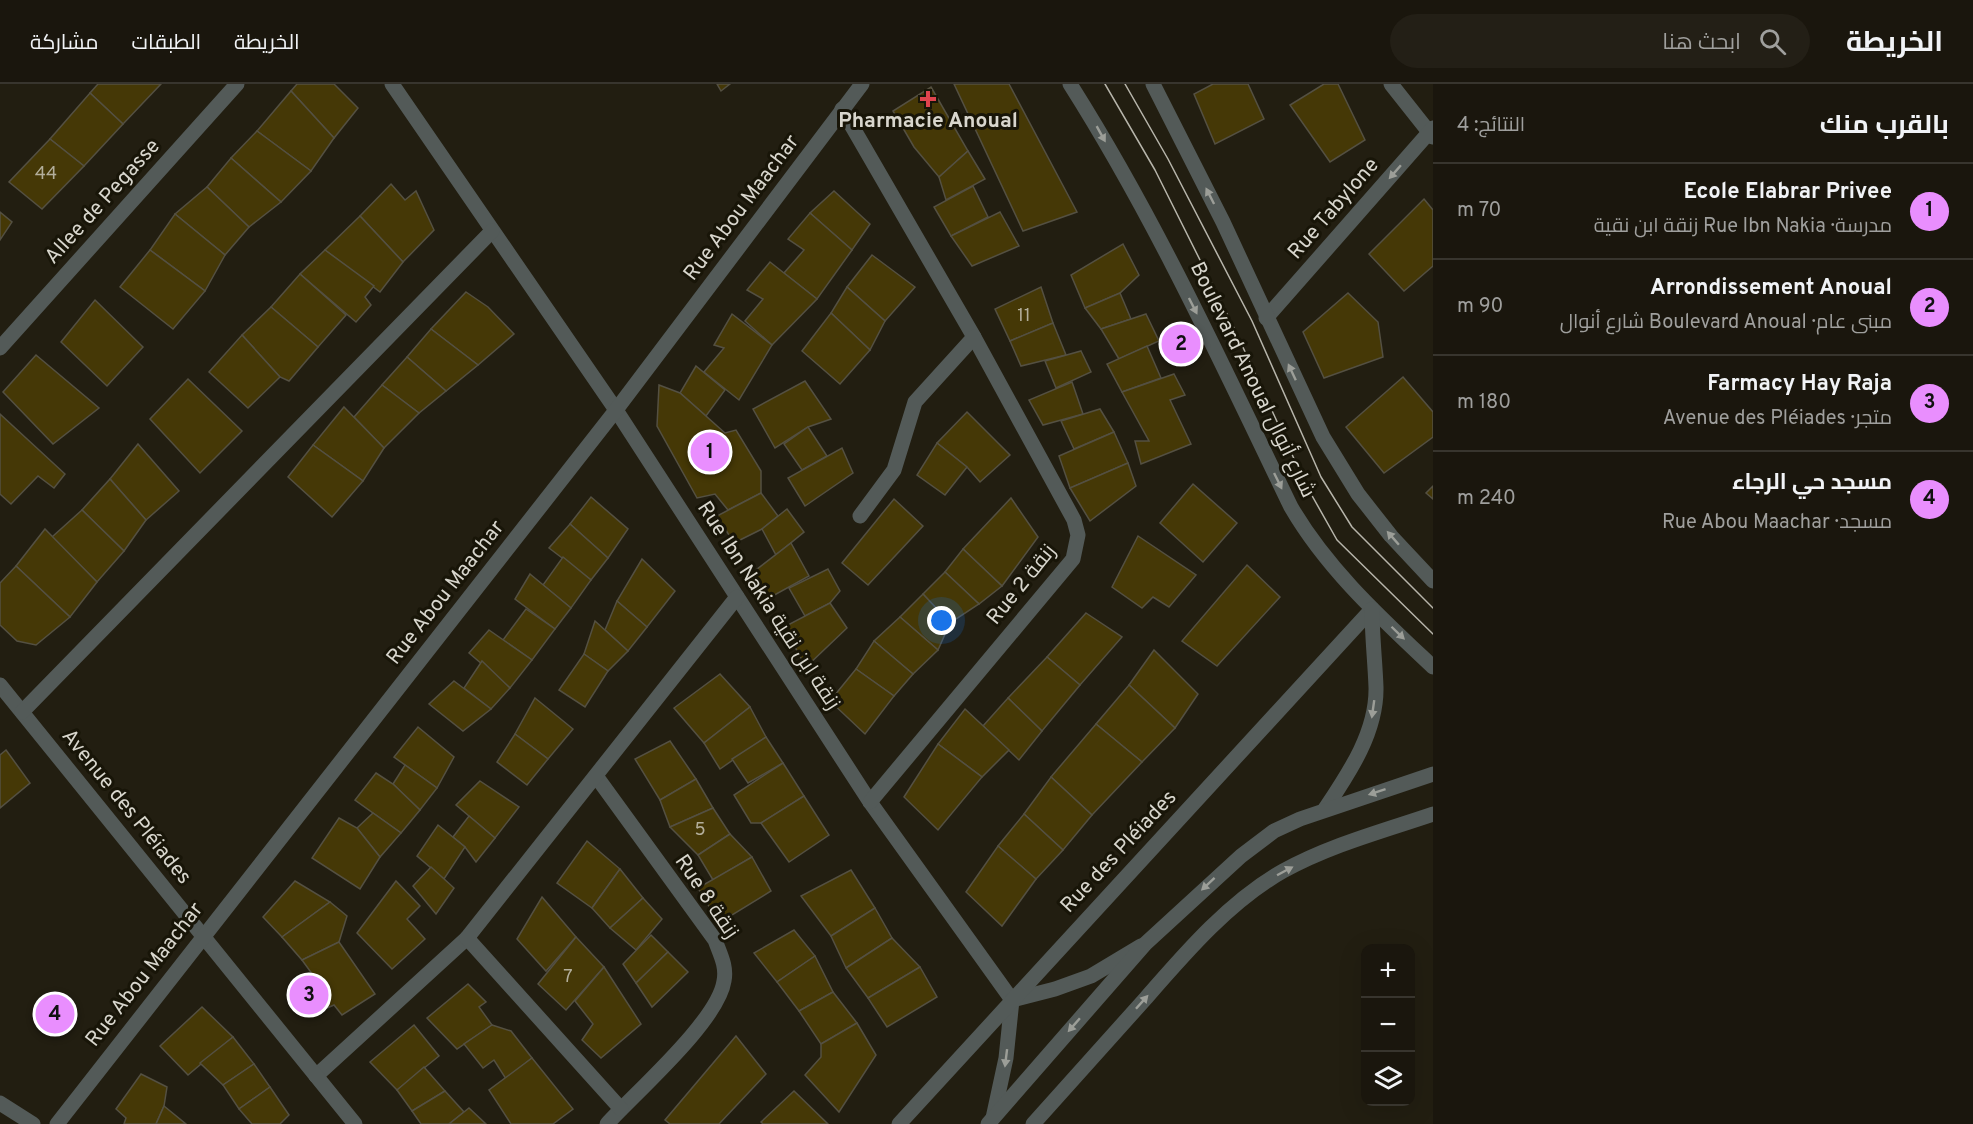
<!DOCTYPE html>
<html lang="ar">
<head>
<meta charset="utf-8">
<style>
  body { margin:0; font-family:Overpass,Cairo,sans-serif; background:#231f16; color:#f1f3f6; direction:rtl }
  .controls { position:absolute; right:18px; bottom:18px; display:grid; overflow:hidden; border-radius:12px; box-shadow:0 6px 24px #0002 }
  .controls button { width:54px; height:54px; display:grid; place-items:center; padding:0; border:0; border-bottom:2px solid #38352e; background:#1a160d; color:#f1f3f6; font:30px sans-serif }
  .you { position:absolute; left:942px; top:537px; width:21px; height:21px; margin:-15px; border:4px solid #fff; border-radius:50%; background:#1a73e8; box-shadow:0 0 0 9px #1a73e833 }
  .badge { display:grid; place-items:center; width:39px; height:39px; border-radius:50%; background:#e98efe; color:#111; font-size:20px; font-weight:700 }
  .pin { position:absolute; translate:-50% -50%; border:3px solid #fff; box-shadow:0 2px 6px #0006 }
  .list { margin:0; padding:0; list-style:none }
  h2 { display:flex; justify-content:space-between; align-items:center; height:78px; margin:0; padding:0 24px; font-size:26px }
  h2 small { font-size:20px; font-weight:400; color:#9f9f9d }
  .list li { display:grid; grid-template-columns:39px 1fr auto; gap:18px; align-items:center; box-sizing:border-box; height:96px; padding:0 24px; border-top:2px solid #38352e }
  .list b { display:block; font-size:22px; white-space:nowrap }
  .list p { margin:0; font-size:20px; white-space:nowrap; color:#9f9f9d }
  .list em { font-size:20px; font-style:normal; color:#9f9f9d }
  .icon { flex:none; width:33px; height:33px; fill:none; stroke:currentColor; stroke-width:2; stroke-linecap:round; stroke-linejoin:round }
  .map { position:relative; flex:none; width:1433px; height:1040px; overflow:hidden; direction:ltr }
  header { display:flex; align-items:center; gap:36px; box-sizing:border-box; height:84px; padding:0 30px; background:#1a160d; border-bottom:2px solid #38352e }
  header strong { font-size:28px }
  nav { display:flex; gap:33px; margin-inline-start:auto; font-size:21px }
  .search { width:420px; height:54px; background:#231f16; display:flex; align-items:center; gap:15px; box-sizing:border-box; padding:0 21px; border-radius:33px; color:#9f9f9d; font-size:22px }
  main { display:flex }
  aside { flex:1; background:#1a160d }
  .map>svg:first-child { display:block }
  .building { fill:#453806; stroke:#545042; stroke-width:1.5 }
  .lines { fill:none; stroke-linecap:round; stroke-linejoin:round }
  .pedestrian { stroke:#535a58; stroke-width:15 }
  .minor { stroke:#535a58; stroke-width:15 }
  .tertiary { stroke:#535a58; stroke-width:15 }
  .tram { stroke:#b7b5ab; stroke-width:1.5 }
  .oneway { fill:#9c9e98 }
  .health-dot { fill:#e0444e; stroke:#181508; stroke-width:2 }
  .labels { text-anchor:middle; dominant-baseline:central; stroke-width:6; stroke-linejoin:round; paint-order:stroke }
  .number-label { font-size:18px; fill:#b3ae9b }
  .poi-label { font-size:21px; font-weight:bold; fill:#d8d6cd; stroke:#181508 }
  .street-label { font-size:21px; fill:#d8d6cd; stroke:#181508 }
</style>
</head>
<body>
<header>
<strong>الخريطة</strong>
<div class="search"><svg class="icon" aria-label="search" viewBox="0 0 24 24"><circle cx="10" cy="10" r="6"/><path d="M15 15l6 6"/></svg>ابحث هنا</div>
<nav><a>الخريطة</a><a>الطبقات</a><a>مشاركة</a></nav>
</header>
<main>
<aside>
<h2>بالقرب منك<small>النتائج: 4</small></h2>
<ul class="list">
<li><span class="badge">1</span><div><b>Ecole Elabrar Privee</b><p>مدرسة · Rue Ibn Nakia زنقة ابن نقية</p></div><em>70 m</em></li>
<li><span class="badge">2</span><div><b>Arrondissement Anoual</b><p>مبنى عام · Boulevard Anoual شارع أنوال</p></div><em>90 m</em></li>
<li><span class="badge">3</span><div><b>Farmacy Hay Raja</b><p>متجر · Avenue des Pléiades</p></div><em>180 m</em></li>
<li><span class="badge">4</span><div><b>مسجد حي الرجاء</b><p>مسجد · Rue Abou Maachar</p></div><em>240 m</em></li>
</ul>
</aside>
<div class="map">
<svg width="1433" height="1040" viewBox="0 0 1433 1040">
  <rect width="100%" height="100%" fill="#221e11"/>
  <g class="building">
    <polygon points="98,0 161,0 123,40 90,9"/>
    <polygon points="297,0 334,0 358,24 334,54 291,7"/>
    <polygon points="717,0 730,0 721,7"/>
    <polygon points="954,0 1009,0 1077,128 1023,147"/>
    <polygon points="1213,0 1248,0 1264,35 1215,60 1194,10"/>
    <polygon points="1324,0 1338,0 1365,56 1330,78 1290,21"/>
    <polygon points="931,3 968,67 939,93 914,63 893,27"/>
    <polygon points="291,7 334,54 311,87 257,47"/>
    <polygon points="90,9 123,40 84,82 50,55"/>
    <polygon points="257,47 311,87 281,118 231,74"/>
    <polygon points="50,55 84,82 42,125 9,98"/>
    <polygon points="968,67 985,95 946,116 939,93"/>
    <polygon points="231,74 281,118 249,143 207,103"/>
    <polygon points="391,100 405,116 416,107 434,146 403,178 360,132"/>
    <polygon points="973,102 988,133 951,152 934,123"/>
    <polygon points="207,103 249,143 225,171 175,130"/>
    <polygon points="834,107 870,140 852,166 810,129"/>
    <polygon points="1424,115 1433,126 1433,182 1404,207 1369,170"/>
    <polygon points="0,128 12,138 0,156"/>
    <polygon points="1000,128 1019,162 972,182 951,152"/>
    <polygon points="810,129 852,166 817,215 784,189 804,166 788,155"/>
    <polygon points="175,130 225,171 205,207 150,166"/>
    <polygon points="360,132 403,178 380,208 325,166"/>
    <polygon points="1123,160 1139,191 1120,209 1085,224 1071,191"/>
    <polygon points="150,166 205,207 173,245 120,203"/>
    <polygon points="325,166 374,202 365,213 371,221 356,238 300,190"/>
    <polygon points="872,171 915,203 885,237 847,203"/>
    <polygon points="770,178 817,215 772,261 745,237 763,215 747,206"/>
    <polygon points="300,190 346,231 318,263 271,223"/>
    <polygon points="847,203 885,237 870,266 831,229"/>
    <polygon points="1041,203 1053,239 1010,257 995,225"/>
    <polygon points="466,208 488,223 514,250 478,281 431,245"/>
    <polygon points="1120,209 1131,235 1101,245 1085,224"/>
    <polygon points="1348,209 1378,238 1383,273 1324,294 1303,248"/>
    <polygon points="95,216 143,263 107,302 61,258"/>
    <polygon points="271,223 318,263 289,297 280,293 242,251"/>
    <polygon points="831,229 870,266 840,300 802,267"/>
    <polygon points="732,230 772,261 739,316 704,288 724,264 714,261"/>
    <polygon points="1146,230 1159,257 1119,275 1101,245"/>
    <polygon points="1053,239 1066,271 1021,282 1010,257"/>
    <polygon points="431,245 478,281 446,307 407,273"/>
    <polygon points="242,251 280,293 248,324 209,288"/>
    <polygon points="1147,262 1161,294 1122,308 1107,280"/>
    <polygon points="1081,267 1091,288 1056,304 1045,277"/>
    <polygon points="36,271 99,324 53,360 3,308"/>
    <polygon points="407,273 446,307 419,329 382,301"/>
    <polygon points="696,282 725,306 706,332 680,309"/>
    <polygon points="1174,290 1185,311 1170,316 1191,360 1141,380 1135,357 1149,357 1122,308"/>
    <polygon points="1403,293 1433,328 1433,353 1384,389 1346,343"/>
    <polygon points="188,295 242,347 200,389 150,335"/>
    <polygon points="805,297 831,335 808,343 775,364 753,325"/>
    <polygon points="1072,298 1083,330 1043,341 1029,316"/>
    <polygon points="382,301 419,329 384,364 354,333"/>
    <polygon points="659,301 680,309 725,349 736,346 761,387 761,409 728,426 715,410 697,414 657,342"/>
    <polygon points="344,323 384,364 363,397 313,361"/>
    <polygon points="1100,325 1114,348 1074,365 1061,337"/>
    <polygon points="967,328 1010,371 980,398 967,383 937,359"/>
    <polygon points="0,330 65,390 54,404 38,392 11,420 0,410"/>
    <polygon points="808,343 827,372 802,386 784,360"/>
    <polygon points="1114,348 1128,379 1070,404 1059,372"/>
    <polygon points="937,359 967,383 945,411 917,391"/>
    <polygon points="138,360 179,407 146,436 110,395"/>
    <polygon points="313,361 363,397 332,433 288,393"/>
    <polygon points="842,364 853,389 805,422 788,394"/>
    <polygon points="1128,379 1136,402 1090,437 1070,404"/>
    <polygon points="110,395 146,436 124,467 82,426"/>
    <polygon points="1193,400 1237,439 1203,478 1160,439"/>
    <polygon points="1433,402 1433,415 1426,409"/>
    <polygon points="761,409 778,432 762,445 734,459 717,432"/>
    <polygon points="591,413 628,445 608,474 570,440"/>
    <polygon points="1011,414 1038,453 1002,502 963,465"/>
    <polygon points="894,415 923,442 868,501 842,479"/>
    <polygon points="787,425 804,448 776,471 762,445"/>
    <polygon points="82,426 124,467 97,498 52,453"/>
    <polygon points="570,440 608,474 591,496 549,464"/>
    <polygon points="45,445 97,498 70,533 16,482"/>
    <polygon points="1138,452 1196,491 1169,523 1153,513 1142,524 1112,503"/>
    <polygon points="791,459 809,492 769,514 752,489"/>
    <polygon points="963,465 1002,502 979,520 945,488"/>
    <polygon points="563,473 591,496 571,524 543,501"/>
    <polygon points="642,475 675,507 647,543 617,517"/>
    <polygon points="1247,481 1280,513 1217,582 1182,557"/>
    <polygon points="16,482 70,533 36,561 17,557 0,541 0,499"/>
    <polygon points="828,485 840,507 830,519 805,532 789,504"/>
    <polygon points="945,488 979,520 950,539 923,510"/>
    <polygon points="530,490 571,524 555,545 515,515"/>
    <polygon points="923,510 950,539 938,566 900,533"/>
    <polygon points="617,517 647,543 628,567 605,546"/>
    <polygon points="830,519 847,544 806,583 784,543"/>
    <polygon points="526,525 555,545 532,576 503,556"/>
    <polygon points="1086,529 1122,553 1080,601 1047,573"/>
    <polygon points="900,533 938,566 913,590 874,557"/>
    <polygon points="595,537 628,567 608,587 584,570"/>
    <polygon points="489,546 532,576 510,604 469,569"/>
    <polygon points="874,557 913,590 894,612 856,585"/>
    <polygon points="1154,566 1198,610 1175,644 1129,601"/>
    <polygon points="584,570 608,587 585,623 559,606"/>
    <polygon points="1047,573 1080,601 1042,647 1008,614"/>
    <polygon points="482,577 510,604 491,625 464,604"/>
    <polygon points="856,585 894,612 865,650 830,617"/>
    <polygon points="720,590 750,623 704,659 674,624"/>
    <polygon points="454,597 491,625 463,647 429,620"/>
    <polygon points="1129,601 1175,644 1142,678 1096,640"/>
    <polygon points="535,614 573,645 548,675 515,650"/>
    <polygon points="1008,614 1042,647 1019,676 983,642"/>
    <polygon points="750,623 766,653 720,685 704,659"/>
    <polygon points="965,625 1009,666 982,693 938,660"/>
    <polygon points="1096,640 1142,678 1092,731 1051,693"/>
    <polygon points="418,643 454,673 437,704 394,673"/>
    <polygon points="515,650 548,675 527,701 497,678"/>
    <polygon points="766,653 783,679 748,699 732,675"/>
    <polygon points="670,657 696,695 660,716 635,675"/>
    <polygon points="938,660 982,693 938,746 904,713"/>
    <polygon points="6,666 30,699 0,724 0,671"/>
    <polygon points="783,679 804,712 761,739 751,739 734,711"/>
    <polygon points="405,681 437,704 420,726 393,700"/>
    <polygon points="376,689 393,700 420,726 401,749 355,716"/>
    <polygon points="1051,693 1092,731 1063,766 1024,730"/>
    <polygon points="696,695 713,724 670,743 660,716"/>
    <polygon points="480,697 519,723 495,754 456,721"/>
    <polygon points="804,712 829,751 789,778 761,739"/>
    <polygon points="713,724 730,750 698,771 670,743"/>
    <polygon points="373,729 401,749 380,773 357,744"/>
    <polygon points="1024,730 1063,766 1036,795 998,762"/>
    <polygon points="469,732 495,754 476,778 465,763 453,753"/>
    <polygon points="339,734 357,744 380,773 360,805 312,774"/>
    <polygon points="438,741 465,763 444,795 417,772"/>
    <polygon points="730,750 752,773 713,796 698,771"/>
    <polygon points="587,757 620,785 592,824 557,799"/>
    <polygon points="998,762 1036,795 1002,842 966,808"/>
    <polygon points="752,773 771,807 719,839 698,804"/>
    <polygon points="431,783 454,804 436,830 413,802"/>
    <polygon points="620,785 643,814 610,844 592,824"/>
    <polygon points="851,786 875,824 831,852 801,812"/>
    <polygon points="295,797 330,818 282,853 263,833"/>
    <polygon points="396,797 420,822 407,835 425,855 392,885 357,849"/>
    <polygon points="542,813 576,853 546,887 517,855"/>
    <polygon points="643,814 662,835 636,866 610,844"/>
    <polygon points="330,818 347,832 339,858 302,876 282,853"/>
    <polygon points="875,824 892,854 846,884 831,852"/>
    <polygon points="794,846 815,872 777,898 754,869"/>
    <polygon points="651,851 668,868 636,899 623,880"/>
    <polygon points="576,853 604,883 566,926 538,900"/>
    <polygon points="892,854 920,883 868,914 846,884"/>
    <polygon points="339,858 375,910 342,931 334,921 313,930 305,915 321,902 302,876"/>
    <polygon points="668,868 688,888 652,923 636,899"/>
    <polygon points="815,872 833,908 799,927 777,898"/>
    <polygon points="604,883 641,940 601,974 582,956 593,940 575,917"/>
    <polygon points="920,883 937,913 887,943 868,914"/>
    <polygon points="468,900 486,918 479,923 492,941 457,965 427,934"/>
    <polygon points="833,908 857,939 821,960 799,927"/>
    <polygon points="202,923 233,953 188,991 160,962"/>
    <polygon points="857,939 876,971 839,1028 805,991 821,973 821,960"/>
    <polygon points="414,941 439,972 397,1006 370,978"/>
    <polygon points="492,941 511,947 532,974 506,995 494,976 483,984 464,960"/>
    <polygon points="736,952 766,990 719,1040 670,1040 665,1036"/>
    <polygon points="233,953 254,980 223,1001 200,979"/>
    <polygon points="532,974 573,1025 553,1040 511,1040 489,1006"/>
    <polygon points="254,980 270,1003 239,1025 223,1001"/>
    <polygon points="424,983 445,1007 412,1027 397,1006"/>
    <polygon points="141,990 167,1003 164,1022 156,1040 124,1040 126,1034 116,1025"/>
    <polygon points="270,1003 289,1031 280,1040 252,1040 239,1025"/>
    <polygon points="445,1007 464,1028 449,1040 421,1040 412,1027"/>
    <polygon points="794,1007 828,1040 763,1040 761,1038"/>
    <polygon points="164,1022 186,1040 156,1040"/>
    <polygon points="469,1024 486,1040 449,1040"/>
  </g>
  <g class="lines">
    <polyline class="pedestrian" points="316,992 467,854"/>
    <g class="minor">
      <polyline points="392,0 616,326 870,718 1012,916"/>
      <polyline points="1391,0 1433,53"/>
      <polyline points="842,25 974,253 1074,436 1078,451 1073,475 870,718"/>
      <polyline points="1266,234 1433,44"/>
      <polyline points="0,264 237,0"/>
      <polyline points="860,432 894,386 915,318 974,253"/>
      <polyline points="0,601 355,1040"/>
      <polyline points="22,628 492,147"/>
      <path d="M596 692 715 856C720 870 727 882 724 897 718 937 636 1008 607 1040"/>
      <polyline points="1012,916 1055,905 1091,892 1141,862"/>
      <polyline points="0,1019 33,1040"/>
      <polyline points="621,1025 467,854 737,513"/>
      <polyline points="993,1034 1006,974 1012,916"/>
      <polyline points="57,1040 616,326 862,0"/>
      <polyline points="899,1040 1372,525"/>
    </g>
    <g class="tertiary">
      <path d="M1070 0C1155 134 1222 280 1291 423 1327 485 1381 534 1433 583"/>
      <polyline points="1153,0 1223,138 1323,353 1358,410 1391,452 1433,497"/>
      <path d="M1325 725C1349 689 1377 648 1376 603 1375 577 1372 551 1372 525"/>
      <polyline points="988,1040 1145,860 1241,772 1274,747 1300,735 1433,690"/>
      <path d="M1033 1040C1071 998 1108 956 1146 914 1186 868 1230 817 1283 787 1330 761 1383 747 1433 730"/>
    </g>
    <g class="tram">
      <polyline points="1105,0 1155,86 1236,248 1306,401 1337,456 1433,550"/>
      <polyline points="1125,0 1168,75 1252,237 1321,393 1352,443 1433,524"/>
    </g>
  </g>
  <defs><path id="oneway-solid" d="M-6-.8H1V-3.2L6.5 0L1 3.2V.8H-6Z" transform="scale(1.5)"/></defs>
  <g class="oneway">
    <use href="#oneway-solid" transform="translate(1101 50) rotate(61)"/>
    <use href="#oneway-solid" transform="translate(1395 88) rotate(131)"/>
    <use href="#oneway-solid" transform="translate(1210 112) rotate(-117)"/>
    <use href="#oneway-solid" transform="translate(1193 222) rotate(63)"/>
    <use href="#oneway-solid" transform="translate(1292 288) rotate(-115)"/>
    <use href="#oneway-solid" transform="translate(1278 397) rotate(64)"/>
    <use href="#oneway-solid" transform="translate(1393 454) rotate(-131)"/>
    <use href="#oneway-solid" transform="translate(1398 549) rotate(44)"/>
    <use href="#oneway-solid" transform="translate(1373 625) rotate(98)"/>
    <use href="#oneway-solid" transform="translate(1377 708) rotate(162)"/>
    <use href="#oneway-solid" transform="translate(1285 787) rotate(-28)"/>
    <use href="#oneway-solid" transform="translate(1208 800) rotate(137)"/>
    <use href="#oneway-solid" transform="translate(1142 918) rotate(-48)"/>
    <use href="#oneway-solid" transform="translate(1074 941) rotate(131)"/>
    <use href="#oneway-solid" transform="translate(1006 974) rotate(97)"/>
  </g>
  <path class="health-dot" d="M925 6h6v6h6v6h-6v6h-6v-6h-6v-6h6z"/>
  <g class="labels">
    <g class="number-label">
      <text x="46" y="90">44</text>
      <text x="1024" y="232">11</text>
      <text x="700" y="746">5</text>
      <text x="568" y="893">7</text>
    </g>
    <g class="poi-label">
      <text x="928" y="37">Pharmacie Anoual</text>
    </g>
    <g class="street-label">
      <text transform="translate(103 118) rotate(-48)">Allee de Pegasse</text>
      <text transform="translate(742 124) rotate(-53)">Rue Abou Maachar</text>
      <text transform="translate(1334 125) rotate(-49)">Rue Tabylone</text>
      <text transform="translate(1252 296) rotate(64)">Boulevard Anoual شارع أنوال</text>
      <text transform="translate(1022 501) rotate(-51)">Rue 2 زنقة</text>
      <text transform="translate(446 509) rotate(-52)">Rue Abou Maachar</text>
      <text transform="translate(768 522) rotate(57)">Rue Ibn Nakia زنقة ابن نقية</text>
      <text transform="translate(126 723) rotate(51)">Avenue des Pléiades</text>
      <text transform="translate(1119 768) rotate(-47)">Rue des Pléiades</text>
      <text transform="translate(706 813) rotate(56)">Rue 8 زنقة</text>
      <text transform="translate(145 891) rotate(-52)">Rue Abou Maachar</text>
    </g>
  </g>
</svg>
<div class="controls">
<button>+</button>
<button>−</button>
<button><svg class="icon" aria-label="layers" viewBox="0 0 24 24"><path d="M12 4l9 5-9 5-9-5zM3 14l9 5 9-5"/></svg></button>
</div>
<div class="you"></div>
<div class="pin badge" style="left:710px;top:368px">1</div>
<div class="pin badge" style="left:1181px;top:260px">2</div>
<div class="pin badge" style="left:309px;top:911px">3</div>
<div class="pin badge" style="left:55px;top:930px">4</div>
</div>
</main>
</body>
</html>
